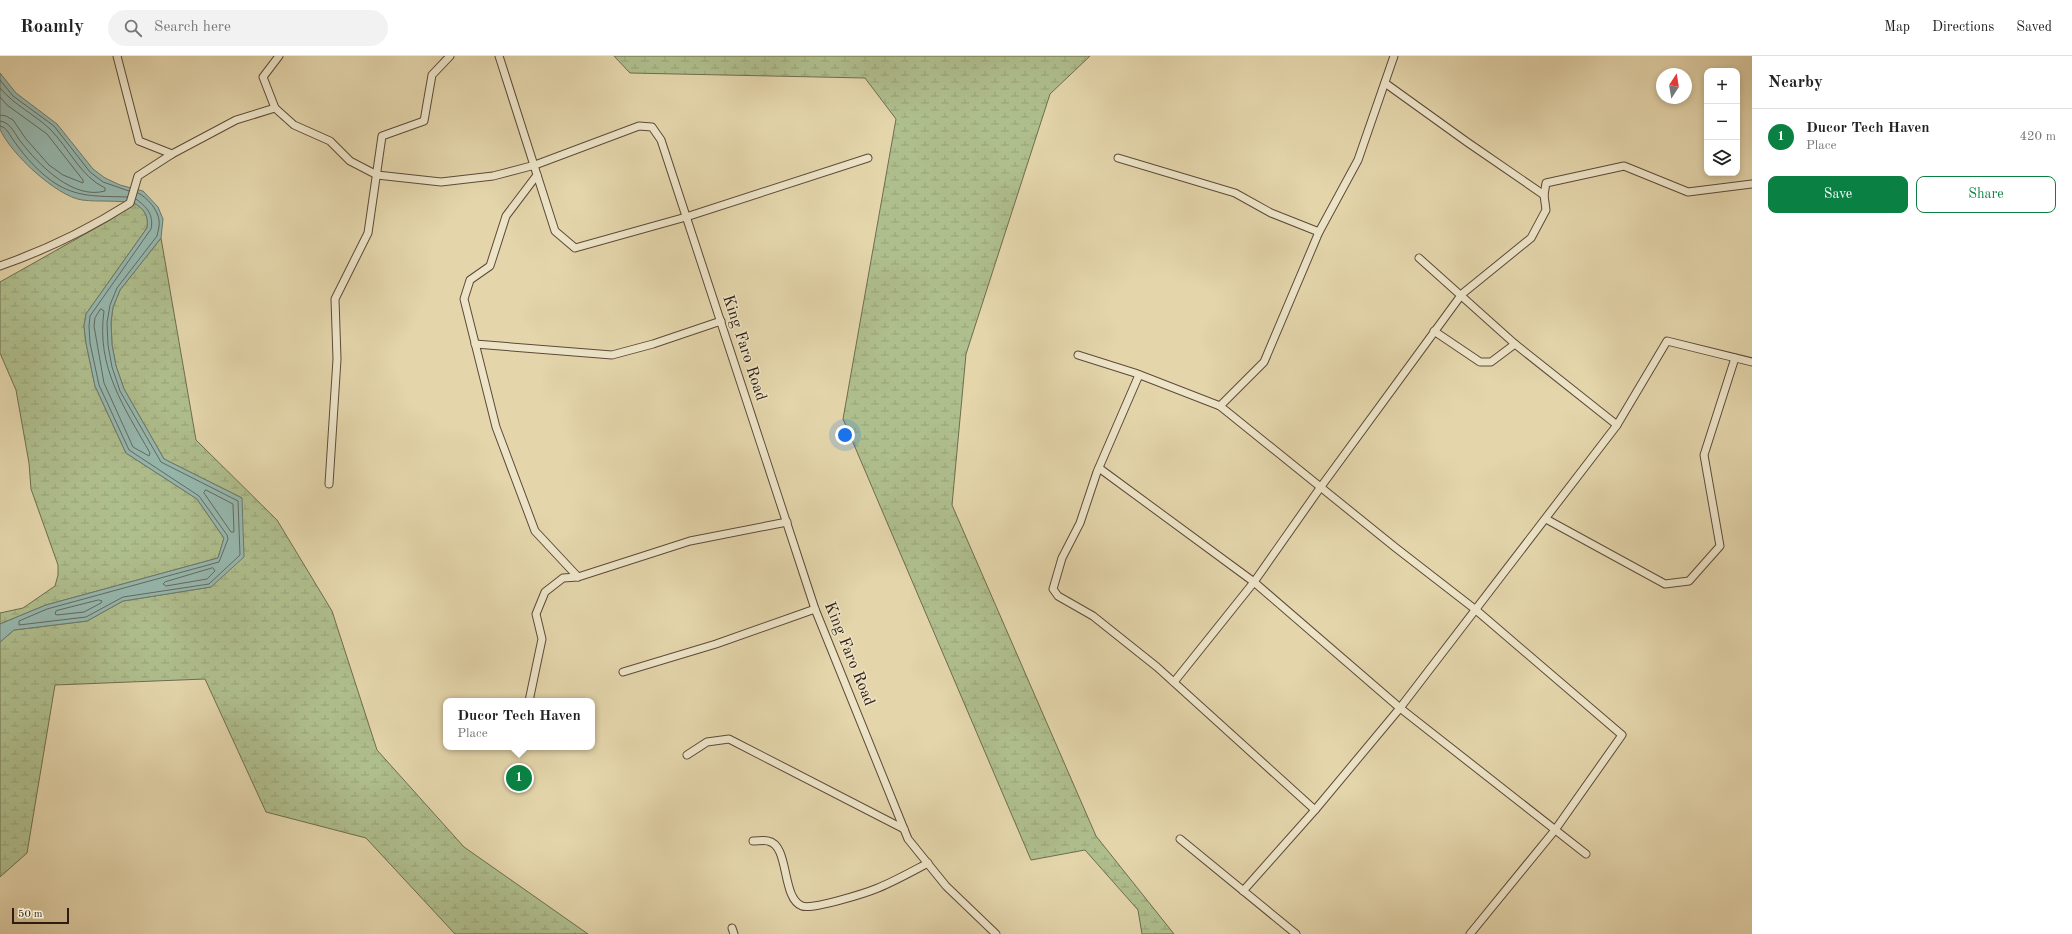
<!DOCTYPE html>
<html lang="en">
<head>
<meta charset="utf-8">
<style>
  body { margin:0; font-family:"Old Standard TT",serif; background:#f2f2f2; color:#222 }
  .controls { position:absolute; right:12px; top:12px; display:grid; overflow:hidden; border-radius:8px; box-shadow:0 2px 6px #0003 }
  .controls button { width:36px; height:36px; display:grid; place-items:center; padding:0; border:0; border-bottom:1px solid #e0e0e0; background:#fff; color:#222; font:20px sans-serif }
  .compass { position:absolute; left:1656px; top:12px; width:36px; height:36px; border-radius:50%; background:#fff; box-shadow:0 2px 6px #0003; rotate:12deg }
  .scale { position:absolute; left:12px; bottom:10px; width:57px; box-sizing:border-box; padding-left:4px; border:2px solid #2e1c11; border-top:0; font-size:11px; line-height:14px; white-space:nowrap; color:#2e1c11; -webkit-text-stroke:3px #ede4c8; paint-order:stroke }
  .you { position:absolute; left:845px; top:379px; width:14px; height:14px; margin:-10px; border:3px solid #fff; border-radius:50%; background:#1a73e8; box-shadow:0 0 0 6px #1a73e833 }
  .badge { display:grid; place-items:center; width:26px; height:26px; border-radius:50%; background:#0b8043; color:#fff; font-size:13px; font-weight:700 }
  .pin { position:absolute; translate:-50% -50%; border:2px solid #fff; box-shadow:0 1px 4px #0006 }
  .popup { position:absolute; left:443px; top:642px; width:152px; height:52px; box-sizing:border-box; display:grid; place-content:center; border-radius:8px; background:#fff; filter:drop-shadow(0 1px 3px #0005); font-size:13px; white-space:nowrap; color:#767676 }
  .popup b { font-size:15px; color:#222 }
  .popup::after { content:''; position:absolute; left:50%; top:100%; margin-left:-8px; border:8px solid transparent; border-top-color:#fff }
  .list { margin:0; padding:0; list-style:none }
  h2 { display:flex; justify-content:space-between; align-items:center; height:52px; margin:0; padding:0 16px; font-size:17px }
  h2 small { font-size:13px; font-weight:400; color:#767676 }
  .list li { display:grid; grid-template-columns:26px 1fr auto; gap:12px; align-items:center; box-sizing:border-box; height:56px; padding:0 16px; border-top:1px solid #e0e0e0 }
  .list b { display:block; font-size:15px; white-space:nowrap }
  .list p { margin:0; font-size:13px; white-space:nowrap; color:#767676 }
  .list em { font-size:13px; font-style:normal; color:#767676 }
  .actions { display:flex; gap:8px; padding:12px 16px }
  .actions a { flex:1; padding:9px 0; border:1px solid #0b8043; border-radius:8px; text-align:center; font-size:14px; color:#0b8043 }
  .actions .main { background:#0b8043; color:#fff }
  .icon { flex:none; width:22px; height:22px; fill:none; stroke:currentColor; stroke-width:2; stroke-linecap:round; stroke-linejoin:round }
  .map { position:relative; flex:none; width:1752px; height:878px; overflow:hidden }
  header { display:flex; align-items:center; gap:24px; box-sizing:border-box; height:56px; padding:0 20px; background:#fff; border-bottom:1px solid #e0e0e0 }
  header strong { font-size:19px }
  nav { display:flex; gap:22px; margin-inline-start:auto; font-size:14px }
  .search { width:280px; height:36px; background:#f2f2f2; display:flex; align-items:center; gap:10px; box-sizing:border-box; padding:0 14px; border-radius:22px; color:#767676; font-size:15px }
  main { display:flex }
  aside { flex:1; background:#fff }
  .map>svg:first-child { display:block }
  .wetland { fill:url(#wetland-marsh); stroke:#6e6d4f }
  .water { fill:#96b8af; stroke:#6c7a70 }
  .lines { fill:none; stroke-linecap:round; stroke-linejoin:round }
  .shore { stroke:#626a60; stroke-width:1 }
  .minor-casing { stroke:#5c4a38; stroke-width:9 }
  .minor { stroke:#ede4c8; stroke-width:7 }
  .labels { text-anchor:middle; dominant-baseline:central; stroke-width:3; stroke-linejoin:round; paint-order:stroke }
  .street-label { font-size:16px; fill:#2e1c11; stroke:#ede4c8 }
</style>
</head>
<body>
<header>
<strong>Roamly</strong>
<div class="search"><svg class="icon" aria-label="search" viewBox="0 0 24 24"><circle cx="10" cy="10" r="6"/><path d="M15 15l6 6"/></svg>Search here</div>
<nav><a>Map</a><a>Directions</a><a>Saved</a></nav>
</header>
<main>
<div class="map">
<svg width="1752" height="878" viewBox="0 0 1752 878">
  <defs>
    <pattern id="wetland-marsh" width="20" height="14" patternUnits="userSpaceOnUse"><rect width="20" height="14" fill="#afbe8d"/><path d="M1 5h8M5 5V1M11 12h8M15 12V8" fill="none" stroke="#97a379"/></pattern>
  </defs>
  <rect width="100%" height="100%" fill="#e4d5ab"/>
  <filter id="stains"><feTurbulence type="fractalNoise" baseFrequency=".005" numOctaves="4"/><feColorMatrix values="0 0 0 0 .2 0 0 0 0 .09 0 0 0 0 .02 0 0 0 .5 -.17"/></filter>
  <radialGradient id="worn" r=".72"><stop offset=".6" stop-color="#630" stop-opacity="0"/><stop offset="1" stop-color="#630" stop-opacity=".3"/></radialGradient>
  <g class="wetland">
    <polygon points="614,0 1090,0 1050,38 966,298 952,449 1096,780 1174,878 1142,878 1138,854 1085,794 1031,804 843,363 896,63 865,22 630,17"/>
    <path d="M134 147C144 153 149 159 147 172L86 258 84 270 86 287 95 330 126 397 197 443 224 482 218 502 46 549 0 568V557L23 552 55 530 58 519V509L31 433 29 407 16 334 0 297V226L110 164 130 151Z"/>
    <polygon points="161,182 196,384 277,464 332,555 377,694 464,791 588,878 455,878 366,782 266,756 205,623 55,629 27,797 0,821 0,586 14,574 87,565 123,545 211,531 242,442 164,403 124,333 116,310 112,289 111,266 113,251 120,234"/>
  </g>
  <path class="water" d="M0 17 16 37 57 68 93 113 105 122 120 129 143 135 158 151 163 163 161 182 120 234 113 251 111 266 112 289 116 310 124 333 164 403 242 442 244 501 211 531 123 545 87 565 14 574 0 586V568L46 549 218 502 224 482 197 443 126 397 95 330 86 287 84 270 86 258 147 172C149 159 144 153 134 147 117 144 99 146 82 144 56 140 10 97 0 73 0 64 0 29 0 17Z"/>
  <g class="lines">
    <g class="shore">
      <polyline points="0,24 13,40 54,70 90,116 103,126 129,135"/>
      <path d="M0 32C14 49 34 58 50 73 69 92 80 120 105 132V135C73 144 39 109 21 86 15 79 11 66 0 65"/>
      <polyline points="0,41 7,49 47,78 83,124 83,127 63,119 49,109 26,83 13,64 6,60 0,59"/>
      <path d="M0 70C7 71 10 80 14 85 25 101 41 119 58 129 80 142 102 140 127 141"/>
      <path d="M136 143C147 151 154 159 151 173L90 260 89 270 90 287 99 329 129 394 199 440 227 479 228 483 219 506 47 553 19 565V569L86 561 123 541 209 528 240 499 238 445 161 406 120 335 112 311 108 289 107 267 110 249 117 232 157 180C158 175 160 169 159 164 158 154 147 141 138 137"/>
      <path d="M101 253 104 255C96 311 124 351 150 397L149 400 133 391 104 327 94 270 95 262Z"/>
      <polygon points="206,434 233,448 234,476 231,476 204,437"/>
      <polygon points="213,512 215,515 207,523 166,530 163,528 165,526"/>
      <polygon points="99,544 102,545 101,547 84,556 57,559 55,558 56,555"/>
    </g>
    <defs>
      <g id="minor">
        <polyline points="117,0 139,85 172,98"/>
        <polyline points="499,0 555,175 575,192 686,161 868,102"/>
        <polyline points="1385,27 1467,86 1544,139"/>
        <polyline points="275,52 294,69 330,85 350,105 377,119 441,126 493,120 535,109 639,70 652,71 661,84 815,553 908,783 946,830 996,878"/>
        <polyline points="1118,102 1235,137 1271,157 1319,176"/>
        <polyline points="537,119 506,160 490,210 470,224 464,243 496,371 535,475 578,521"/>
        <polyline points="1419,202 1515,288 1617,369 1667,285 1752,306"/>
        <path d="M0 210C46 194 89 173 130 147L138 120 172 98 236 64 275 52 263 21 279 0"/>
        <polyline points="1434,275 1480,306 1491,306 1515,288"/>
        <polyline points="475,288 612,299 653,288 721,265"/>
        <polyline points="1078,299 1135,317 1220,350 1396,492 1476,554 1622,679 1555,774 1470,878"/>
        <polyline points="1139,319 1097,416 1080,467 1062,502 1053,533 1058,540 1093,560 1157,611 1315,754"/>
        <polyline points="1220,350 1264,306 1319,176 1358,104 1394,0"/>
        <polyline points="1099,412 1254,526 1400,652 1586,798"/>
        <polyline points="329,428 337,303 335,243 368,177 382,80 424,65 432,19 450,0"/>
        <polyline points="1546,463 1665,528 1689,525 1720,490 1704,399 1735,302"/>
        <polyline points="623,616 716,588 815,553"/>
        <polyline points="1174,626 1254,526 1320,432 1462,238 1531,182 1546,154 1544,139 1546,127 1624,110 1688,136 1752,128"/>
        <polyline points="529,645 542,583 536,558 545,536 563,522 578,521 690,485 787,466"/>
        <polyline points="687,699 707,686 729,683 904,773"/>
        <polyline points="1180,783 1296,878"/>
        <path d="M753 785C758 785 764 784 768 785 790 789 781 842 802 850 812 854 866 837 878 832 895 825 911 816 928 807"/>
        <polyline points="1243,835 1315,754 1400,652 1617,369"/>
        <polyline points="732,872 734,878"/>
      </g>
    </defs>
    <use href="#minor" class="minor-casing"/>
    <use href="#minor" class="minor"/>
  </g>
  <g class="labels">
    <g class="street-label">
      <text transform="translate(744 292) rotate(72)">King Faro Road</text>
      <text transform="translate(849 598) rotate(68)">King Faro Road</text>
    </g>
  </g>
  <rect width="100%" height="100%" filter="url(#stains)"/>
  <rect width="100%" height="100%" fill="url(#worn)"/>
</svg>
<div class="controls">
<button>+</button>
<button>−</button>
<button><svg class="icon" aria-label="layers" viewBox="0 0 24 24"><path d="M12 4l9 5-9 5-9-5zM3 14l9 5 9-5"/></svg></button>
</div>
<svg class="compass" viewBox="-18 -18 36 36"><path d="M0-13l5 13h-10z" fill="#e53935"/><path d="M0 13l5-13h-10z" fill="#767676"/></svg>
<div class="scale">50 m</div>
<div class="you"></div>
<div class="pin badge" style="left:519px;top:722px">1</div>
<div class="popup"><b>Ducor Tech Haven</b>Place</div>
</div>
<aside>
<h2>Nearby<small></small></h2>
<ul class="list">
<li><span class="badge">1</span><div><b>Ducor Tech Haven</b><p>Place</p></div><em>420 m</em></li>
</ul>
<div class="actions"><a class="main">Save</a><a>Share</a></div>
</aside>
</main>
</body>
</html>
